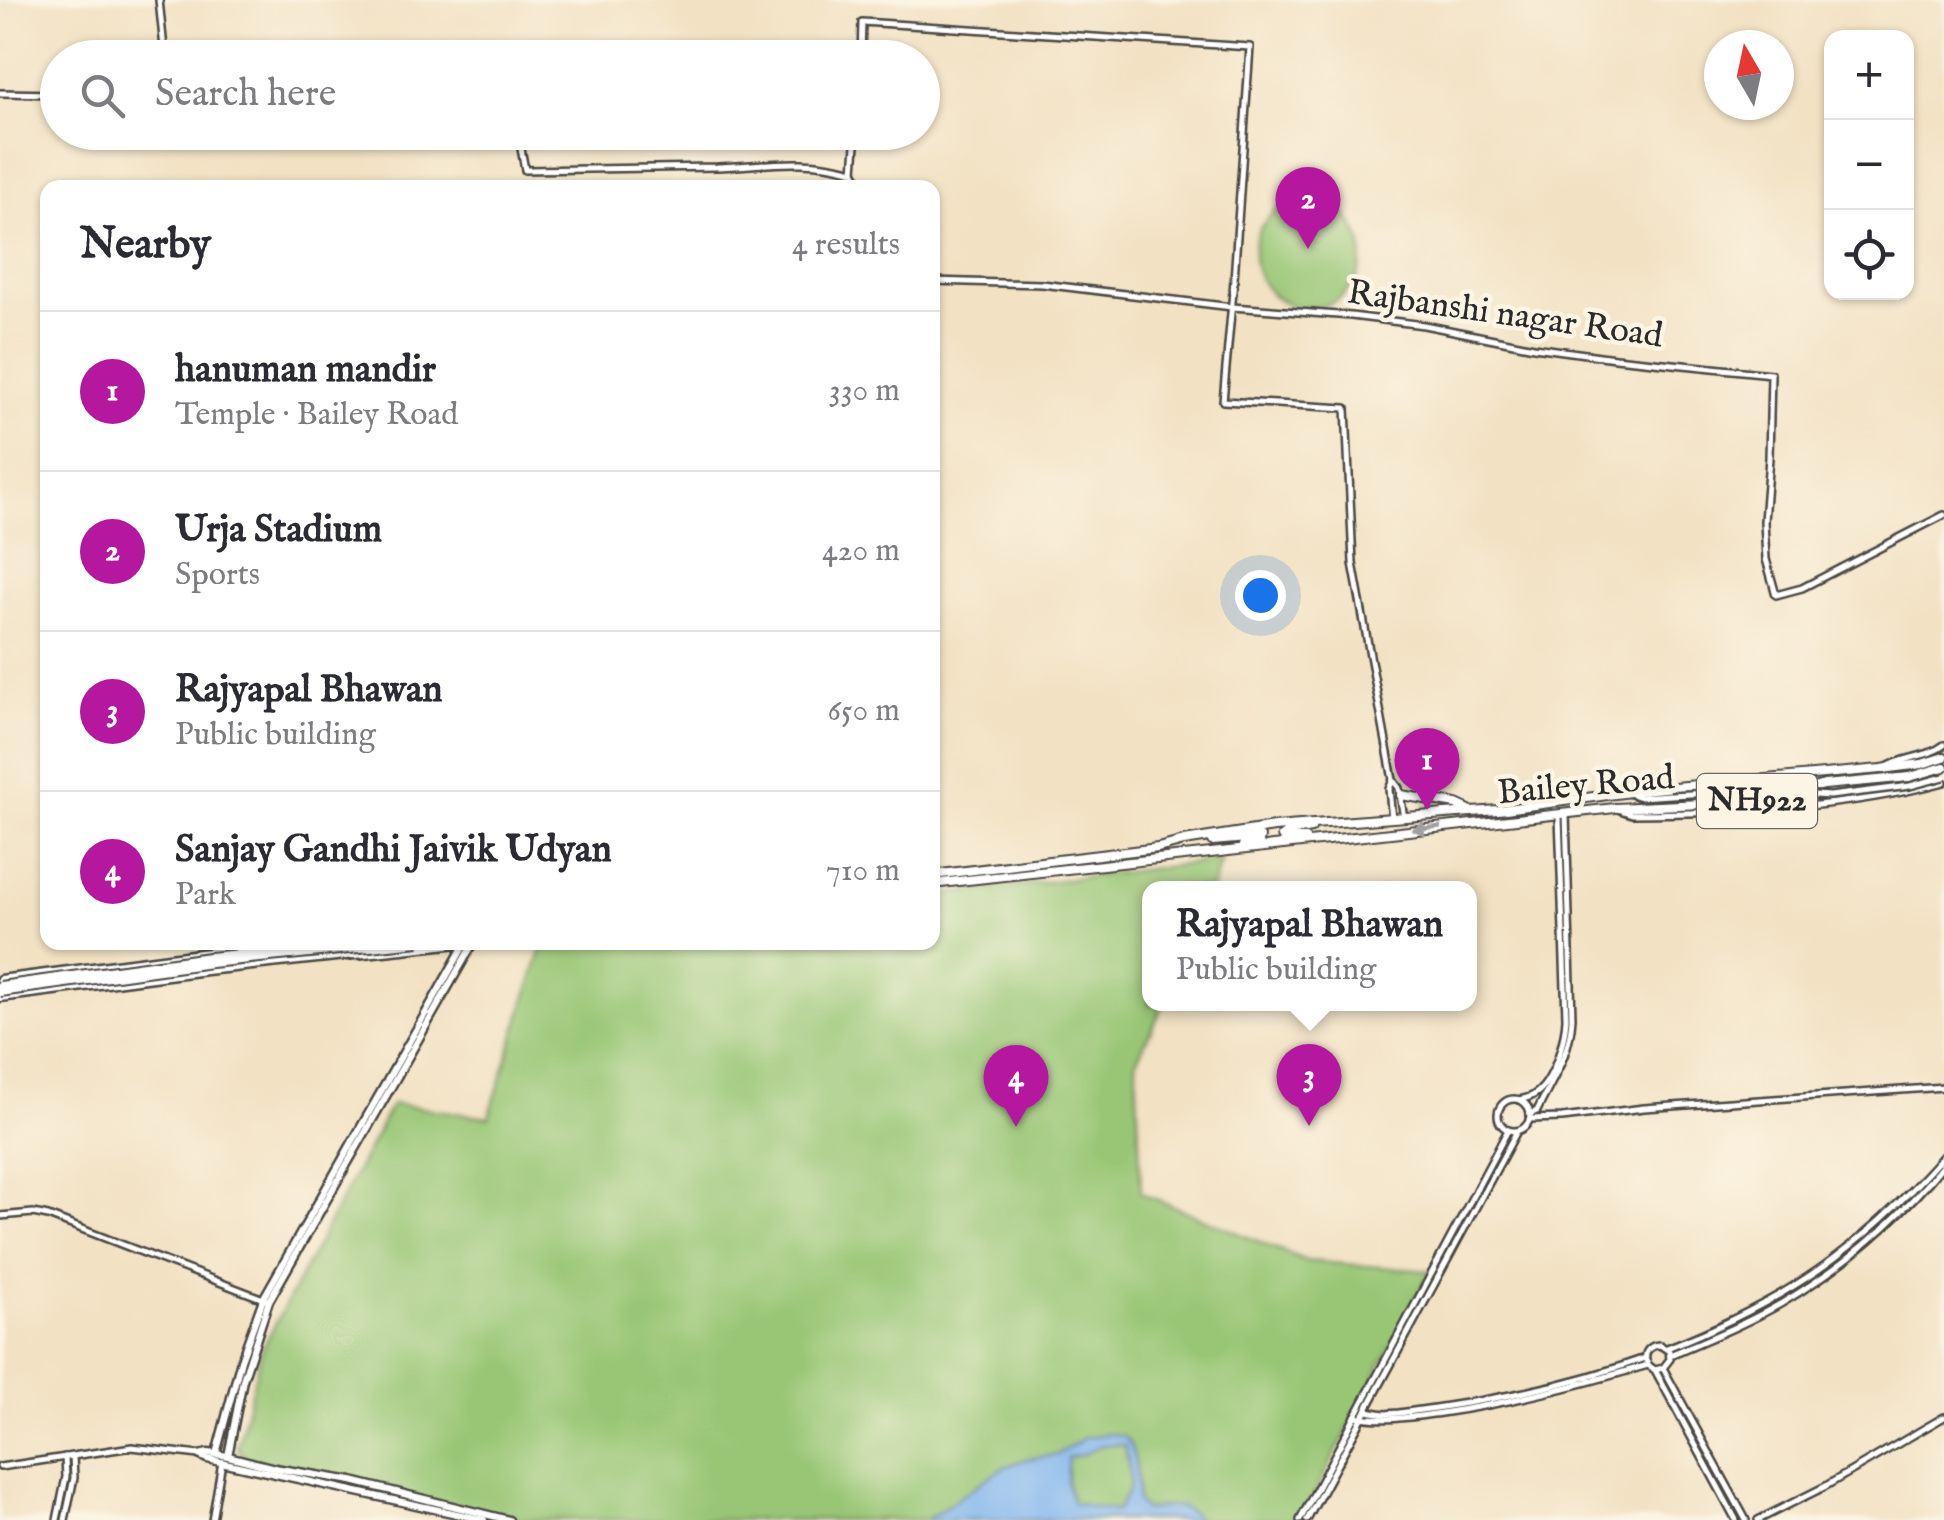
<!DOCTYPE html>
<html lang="en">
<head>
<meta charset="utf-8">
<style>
  body { margin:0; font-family:"IM FELL English",serif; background:#f7f7f7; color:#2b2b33 }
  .controls { position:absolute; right:30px; top:30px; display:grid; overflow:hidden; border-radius:20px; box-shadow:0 2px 8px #0004 }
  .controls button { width:90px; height:90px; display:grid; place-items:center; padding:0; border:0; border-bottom:2px solid #e1e1e2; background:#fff; color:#2b2b33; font:50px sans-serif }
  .compass { position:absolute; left:1704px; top:30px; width:90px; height:90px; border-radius:50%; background:#fff; box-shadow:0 2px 8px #0004; rotate:351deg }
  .you { position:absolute; left:1260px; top:595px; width:35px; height:35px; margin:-25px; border:8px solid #fff; border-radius:50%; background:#1a73e8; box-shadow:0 0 0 15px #1a73e833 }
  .badge { display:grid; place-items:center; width:65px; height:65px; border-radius:50%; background:#b5179e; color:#fff; font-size:32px; font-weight:700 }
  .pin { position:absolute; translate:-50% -82px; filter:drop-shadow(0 2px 5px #0008) }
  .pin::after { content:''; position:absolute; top:52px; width:35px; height:30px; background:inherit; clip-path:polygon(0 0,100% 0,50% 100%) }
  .popup { position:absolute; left:1142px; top:881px; width:335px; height:130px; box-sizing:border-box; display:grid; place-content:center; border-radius:20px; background:#fff; filter:drop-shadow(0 2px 8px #0005); font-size:32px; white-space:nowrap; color:#7c7c81 }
  .popup b { font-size:38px; color:#2b2b33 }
  .popup::after { content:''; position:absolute; left:50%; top:100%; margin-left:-20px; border:20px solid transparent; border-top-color:#fff }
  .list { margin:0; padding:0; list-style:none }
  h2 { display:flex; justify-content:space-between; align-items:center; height:130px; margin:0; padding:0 40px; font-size:42px }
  h2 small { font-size:32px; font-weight:400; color:#7c7c81 }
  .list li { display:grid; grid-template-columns:65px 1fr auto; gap:30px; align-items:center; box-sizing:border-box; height:160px; padding:0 40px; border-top:2px solid #e1e1e2 }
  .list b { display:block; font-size:38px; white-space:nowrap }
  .list p { margin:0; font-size:32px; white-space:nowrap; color:#7c7c81 }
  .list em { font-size:32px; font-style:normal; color:#7c7c81 }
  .icon { flex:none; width:55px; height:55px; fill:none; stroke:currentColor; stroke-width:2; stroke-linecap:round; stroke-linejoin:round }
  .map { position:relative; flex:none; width:1944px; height:1520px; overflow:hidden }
  .search { position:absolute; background:#fff; box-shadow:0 2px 8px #0004; left:40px; top:40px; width:900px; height:110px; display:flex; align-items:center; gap:25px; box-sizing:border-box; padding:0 35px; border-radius:55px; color:#7c7c81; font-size:38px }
  .panel { position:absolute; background:#fff; box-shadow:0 2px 8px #0004; left:40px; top:180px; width:900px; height:770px; border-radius:20px }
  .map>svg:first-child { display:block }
  .green { fill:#98c674; stroke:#627850; stroke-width:2.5 }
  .water { fill:#81b6ef; stroke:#56708d; stroke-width:2.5; fill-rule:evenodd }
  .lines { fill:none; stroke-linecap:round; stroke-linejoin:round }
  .tertiary-casing { stroke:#494642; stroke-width:10 }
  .secondary-casing { stroke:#494642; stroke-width:11 }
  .trunk-casing { stroke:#494642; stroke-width:12 }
  .tertiary { stroke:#fff; stroke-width:5 }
  .secondary { stroke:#fff; stroke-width:6 }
  .trunk { stroke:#fff; stroke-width:8 }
  .tertiary-bridge-casing { stroke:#494642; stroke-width:10; stroke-linecap:butt }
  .trunk-bridge-casing { stroke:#494642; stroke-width:12; stroke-linecap:butt }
  .tertiary-bridge { stroke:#fff; stroke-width:5 }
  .trunk-bridge { stroke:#fff; stroke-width:8 }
  .oneway { fill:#a0a0a0 }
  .labels { text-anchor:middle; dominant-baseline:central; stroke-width:9; stroke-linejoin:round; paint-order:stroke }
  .shield { fill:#fcf5e5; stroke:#6a6863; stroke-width:2.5 }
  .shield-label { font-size:32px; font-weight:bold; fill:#2b2b2b }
  .street-label { font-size:35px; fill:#2b2b2b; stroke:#fcf5e5 }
</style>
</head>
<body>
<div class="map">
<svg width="1944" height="1520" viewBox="0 0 1944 1520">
  <rect width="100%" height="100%" fill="#fcf5e5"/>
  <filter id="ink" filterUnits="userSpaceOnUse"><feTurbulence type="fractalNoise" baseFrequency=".01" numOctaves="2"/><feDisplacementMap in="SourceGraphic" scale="20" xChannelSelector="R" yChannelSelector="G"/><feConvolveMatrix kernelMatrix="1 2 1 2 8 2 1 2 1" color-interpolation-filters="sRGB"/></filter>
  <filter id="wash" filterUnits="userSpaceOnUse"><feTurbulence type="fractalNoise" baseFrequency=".0048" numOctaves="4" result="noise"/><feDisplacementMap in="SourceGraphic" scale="40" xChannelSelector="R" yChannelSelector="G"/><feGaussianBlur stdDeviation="2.25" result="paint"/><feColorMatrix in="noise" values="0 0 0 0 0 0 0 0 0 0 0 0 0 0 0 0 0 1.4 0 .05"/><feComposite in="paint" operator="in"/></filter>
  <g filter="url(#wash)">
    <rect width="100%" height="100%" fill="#f2e1c2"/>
    <g class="green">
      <circle cx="1308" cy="254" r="54"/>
      <polygon points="1221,860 1212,888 1149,888 1149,1004 1164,1004 1136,1061 1141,1193 1306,1261 1430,1271 1301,1520 504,1520 246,1458 237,1448 262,1349 392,1104 489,1117 542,948 581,942 932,942 933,896"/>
    </g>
    <path class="water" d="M1107 1434C1109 1434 1123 1436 1124 1437 1137 1444 1138 1487 1137 1501L1144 1510C1164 1507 1185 1500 1198 1520H926L1004 1467 1026 1459 1057 1455 1086 1437ZM1102 1445H1125C1127 1458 1132 1475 1129 1488 1127 1497 1120 1502 1117 1511L1073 1503 1067 1484 1068 1458 1084 1454Z"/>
  </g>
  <g filter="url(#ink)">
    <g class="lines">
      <defs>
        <g id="tertiary">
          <polyline points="159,0 165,58"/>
          <polyline points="861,58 862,22 1250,47 1234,280 1223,401 1346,408 1353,563 1393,780 1399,788 1404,818"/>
          <polyline points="0,93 58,94"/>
          <path d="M518 132 525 170C589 169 653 168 717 167 768 165 804 157 854 171L860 182V188"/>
          <polyline points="854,171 857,132"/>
          <polyline points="932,281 1042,284 1232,307 1351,316 1424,325 1534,347 1615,358 1771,374 1769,458 1764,521 1766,559 1776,595 1802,588 1944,515"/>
          <path d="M1887 767C1905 756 1927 758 1944 745"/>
          <polyline points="1628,793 1640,797 1670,795"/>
          <path d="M1620 810 1632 814C1734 813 1846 809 1944 782"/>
          <polyline points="1392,819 1389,789 1393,780"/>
          <circle cx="1514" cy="1115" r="16"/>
          <path d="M1519 1100C1523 1099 1532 1097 1535 1094 1554 1082 1565 1039 1566 1018L1559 816"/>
          <path d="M1530 1114 1537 1111C1553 1078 1570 1055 1572 1018L1566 814"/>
          <polyline points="1529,1119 1562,1118 1644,1108 1944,1087"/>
          <polyline points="0,1216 33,1213 48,1216 266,1300"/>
          <path d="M1667 1348C1786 1301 1859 1251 1944 1155"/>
          <path d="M1670 1355C1708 1339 1746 1324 1782 1303 1843 1267 1899 1219 1944 1164"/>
          <polyline points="1663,1368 1746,1520"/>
          <path d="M1655 1370 1663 1368 1670 1359 1669 1351 1660 1345C1644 1345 1640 1362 1655 1370L1736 1520"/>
          <path d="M1367 1411 1384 1414 1399 1413C1483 1402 1565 1387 1645 1358"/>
          <path d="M1355 1416C1384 1422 1412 1417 1441 1413 1511 1403 1579 1385 1648 1365"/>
          <polyline points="0,1467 132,1447 199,1455"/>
          <polyline points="57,1520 66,1477 65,1457"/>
          <polyline points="65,1520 74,1478 73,1456"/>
          <polyline points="212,1520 222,1462"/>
          <polyline points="1300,1520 1508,1130"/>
          <polyline points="1307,1520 1517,1131"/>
          <polyline points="1758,1520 1824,1487 1944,1417"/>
        </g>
        <g id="secondary">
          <polyline points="0,979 200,953 314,942"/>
          <polyline points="0,998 206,971 468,943"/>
          <polyline points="216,1454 241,1360 263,1299 466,942"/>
          <polyline points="199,1455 208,1453 228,1456 275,1468 352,1481 509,1520"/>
          <polyline points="199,1455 207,1459 484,1520"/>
          <polyline points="228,1456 243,1380 269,1301 474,942"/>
        </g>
        <g id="trunk">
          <polyline points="1401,795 1456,804 1469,810"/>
          <polyline points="1305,839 1284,839 1282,836 1288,832 1311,828"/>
          <polyline points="1212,841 1260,837 1259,842 1243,846"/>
          <polyline points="932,875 1158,848 1184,841 1274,827 1498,810 1652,789 1881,769 1922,764 1944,757"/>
          <polyline points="932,884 1615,808 1766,801 1824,785 1910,777 1944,767"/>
        </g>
      </defs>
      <use href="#tertiary" class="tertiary-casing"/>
      <use href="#secondary" class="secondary-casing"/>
      <use href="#trunk" class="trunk-casing"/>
      <use href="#tertiary" class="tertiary"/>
      <use href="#secondary" class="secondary"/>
      <use href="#trunk" class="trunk"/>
      <defs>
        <polyline id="tertiary-bridge" points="1670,795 1751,791 1830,796 1910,786 1944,777"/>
        <g id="trunk-bridge">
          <polyline points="0,986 209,957 358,942"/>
          <polyline points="0,992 211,963 419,942"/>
        </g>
      </defs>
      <use href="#tertiary-bridge" class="tertiary-bridge-casing"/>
      <use href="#trunk-bridge" class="trunk-bridge-casing"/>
      <use href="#tertiary-bridge" class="tertiary-bridge"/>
      <use href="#trunk-bridge" class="trunk-bridge"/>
    </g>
    <defs><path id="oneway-solid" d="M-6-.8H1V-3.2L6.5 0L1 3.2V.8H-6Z" transform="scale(2.5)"/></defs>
    <use class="oneway" href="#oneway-solid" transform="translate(1427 828) rotate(174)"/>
  </g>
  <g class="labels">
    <rect class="shield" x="1697" y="774" width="120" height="54" rx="8"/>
    <g class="shield-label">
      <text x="1757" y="801">NH922</text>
    </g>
    <g class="street-label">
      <text transform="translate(1505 315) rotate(8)">Rajbanshi nagar Road</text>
      <text transform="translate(1586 786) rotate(-5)">Bailey Road</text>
    </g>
  </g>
</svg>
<div class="controls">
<button>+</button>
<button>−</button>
<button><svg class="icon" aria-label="locate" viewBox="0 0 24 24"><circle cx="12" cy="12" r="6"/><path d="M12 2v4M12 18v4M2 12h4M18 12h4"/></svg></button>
</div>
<svg class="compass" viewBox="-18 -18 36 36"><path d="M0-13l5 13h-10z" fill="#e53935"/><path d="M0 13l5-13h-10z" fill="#7c7c81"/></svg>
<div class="you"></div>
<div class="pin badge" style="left:1427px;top:810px">1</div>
<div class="pin badge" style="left:1308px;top:249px">2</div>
<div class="pin badge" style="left:1309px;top:1126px">3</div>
<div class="popup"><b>Rajyapal Bhawan</b>Public building</div>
<div class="pin badge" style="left:1016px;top:1127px">4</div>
<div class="search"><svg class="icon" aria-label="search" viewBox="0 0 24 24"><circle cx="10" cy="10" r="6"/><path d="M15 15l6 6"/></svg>Search here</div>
<section class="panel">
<h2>Nearby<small>4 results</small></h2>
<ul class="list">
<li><span class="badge">1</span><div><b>hanuman mandir</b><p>Temple · Bailey Road</p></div><em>330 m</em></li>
<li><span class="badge">2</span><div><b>Urja Stadium</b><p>Sports</p></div><em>420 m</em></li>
<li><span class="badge">3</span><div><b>Rajyapal Bhawan</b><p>Public building</p></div><em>650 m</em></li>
<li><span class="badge">4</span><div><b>Sanjay Gandhi Jaivik Udyan</b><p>Park</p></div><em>710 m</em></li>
</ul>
</section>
</div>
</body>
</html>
